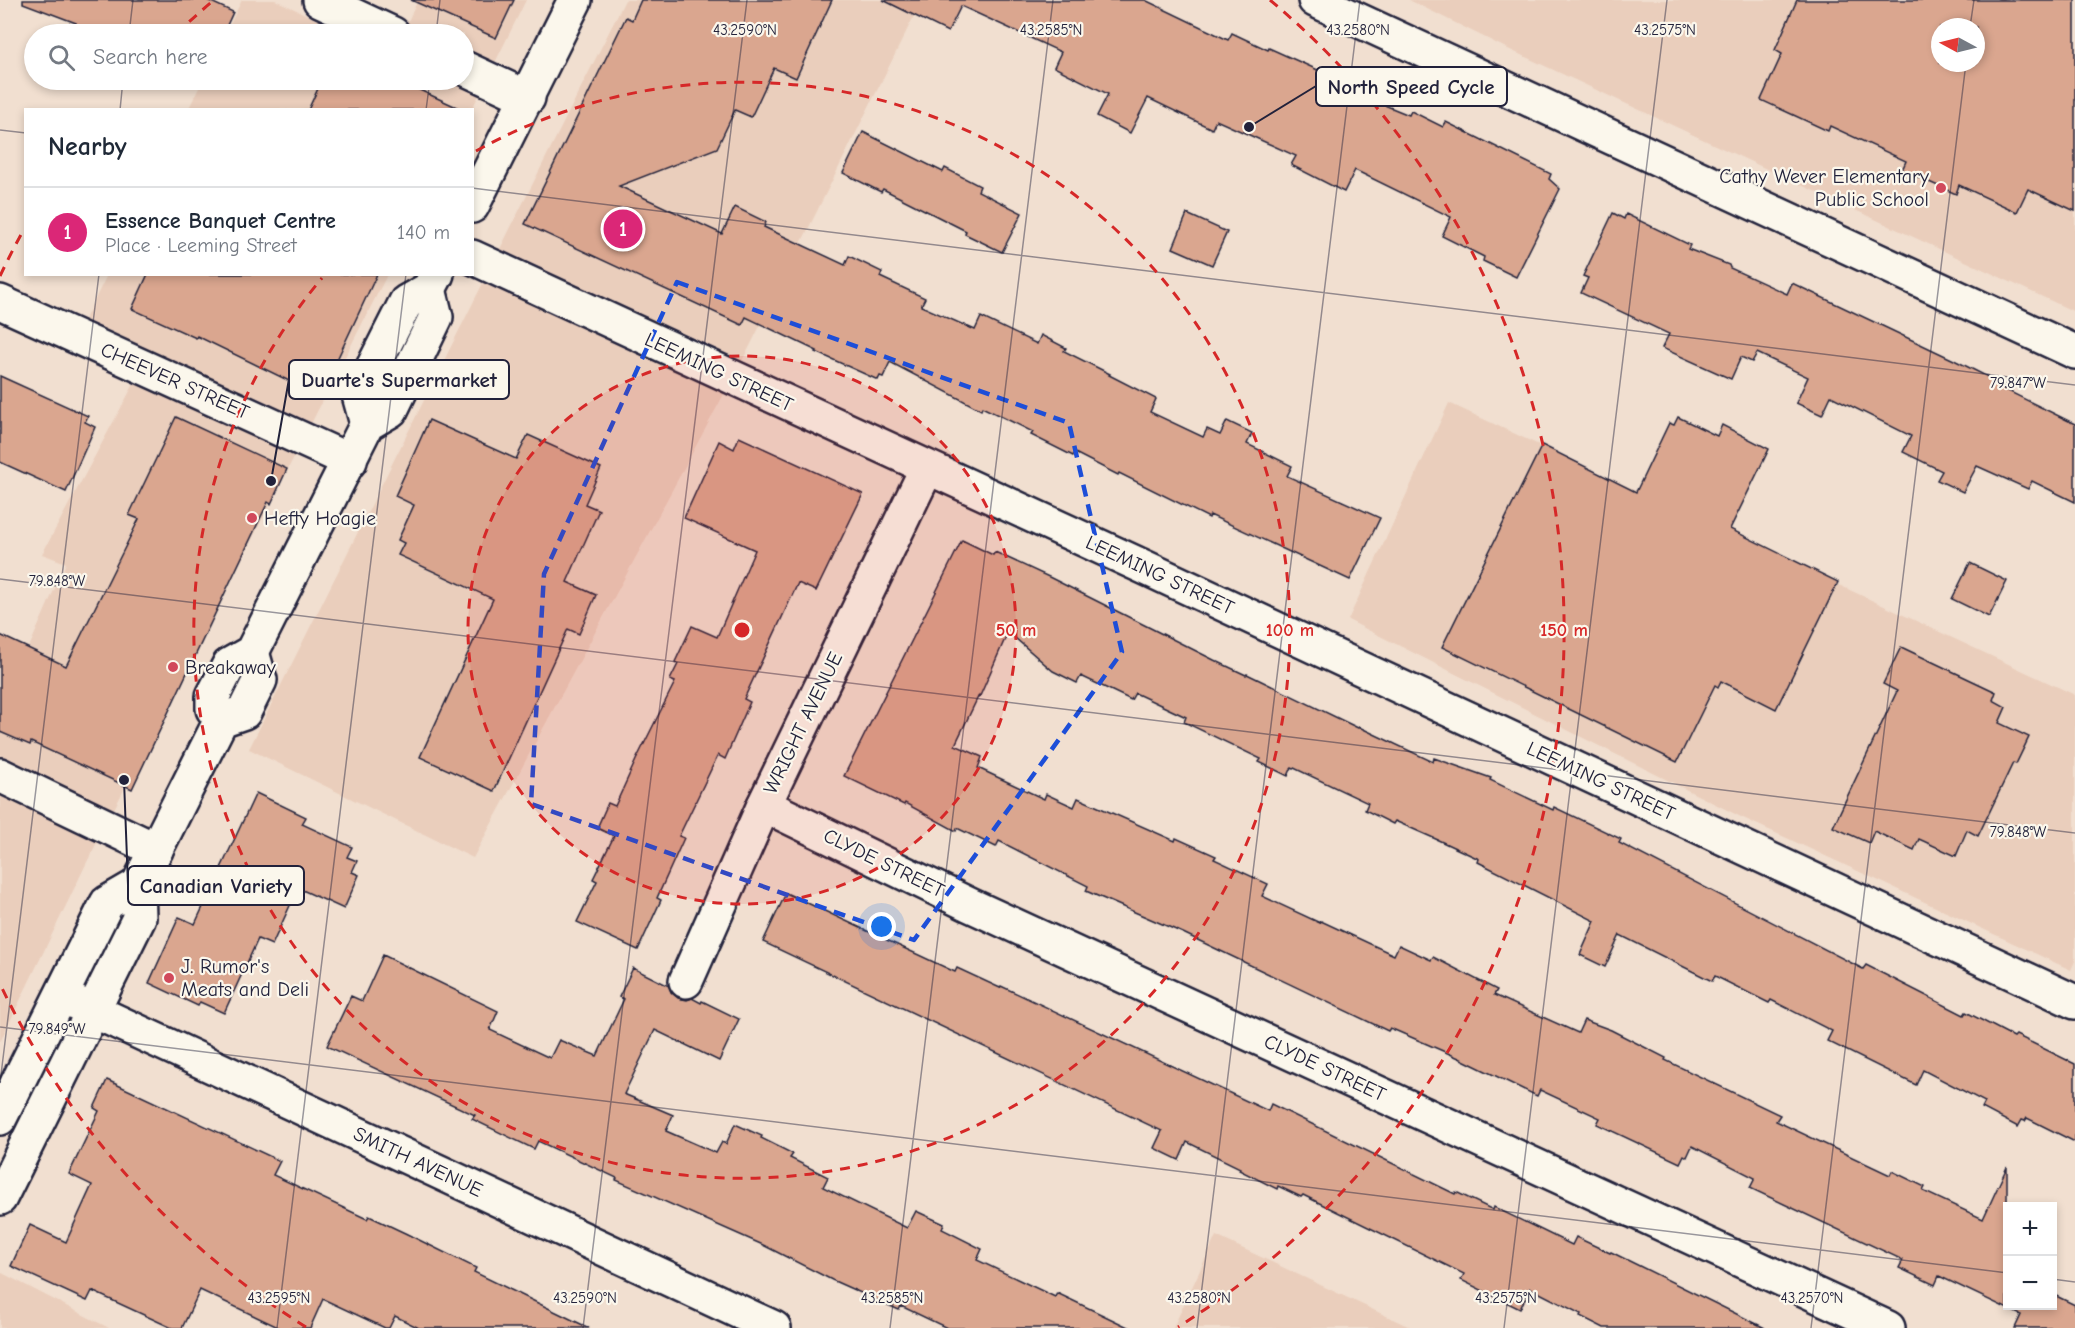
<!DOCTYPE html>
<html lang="en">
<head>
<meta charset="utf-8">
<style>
  body { margin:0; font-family:"Comic Neue",sans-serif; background:#f2f2f3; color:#1f2937 }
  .controls { position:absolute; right:18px; bottom:18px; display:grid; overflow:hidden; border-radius:0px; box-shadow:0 3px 9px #0003 }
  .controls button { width:54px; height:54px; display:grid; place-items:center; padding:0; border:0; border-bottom:2px solid #e0e1e3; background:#fff; color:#1f2937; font:30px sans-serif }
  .compass { position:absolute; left:1931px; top:18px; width:54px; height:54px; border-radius:50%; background:#fff; box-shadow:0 3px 9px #0003; rotate:277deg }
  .you { position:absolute; left:882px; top:927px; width:21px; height:21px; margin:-15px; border:4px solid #fff; border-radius:50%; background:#1a73e8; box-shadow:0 0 0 9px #1a73e833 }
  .badge { display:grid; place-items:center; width:39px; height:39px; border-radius:50%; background:#db2777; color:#fff; font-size:20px; font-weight:700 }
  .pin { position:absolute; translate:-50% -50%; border:3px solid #fff; box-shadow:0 2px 6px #0006 }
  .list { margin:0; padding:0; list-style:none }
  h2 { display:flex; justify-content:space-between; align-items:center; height:78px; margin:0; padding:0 24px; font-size:26px }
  h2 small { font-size:20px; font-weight:400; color:#747a83 }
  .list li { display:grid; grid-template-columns:39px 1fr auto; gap:18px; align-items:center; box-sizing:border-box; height:90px; padding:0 24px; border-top:2px solid #e0e1e3 }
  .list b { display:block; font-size:22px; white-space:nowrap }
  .list p { margin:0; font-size:20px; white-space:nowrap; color:#747a83 }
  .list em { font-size:20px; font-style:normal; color:#747a83 }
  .icon { flex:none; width:33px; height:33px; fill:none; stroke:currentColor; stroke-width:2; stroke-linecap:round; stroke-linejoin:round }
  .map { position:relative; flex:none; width:2075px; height:1328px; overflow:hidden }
  .search { position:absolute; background:#fff; box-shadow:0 3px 9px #0003; left:24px; top:24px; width:450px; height:66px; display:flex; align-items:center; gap:15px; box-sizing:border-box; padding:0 21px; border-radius:33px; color:#747a83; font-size:22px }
  .panel { position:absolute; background:#fff; box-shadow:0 3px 9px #0003; left:24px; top:108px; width:450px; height:168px; border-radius:0px }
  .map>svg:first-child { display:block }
  .built { fill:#eacebc; fill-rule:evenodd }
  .building { fill:#daa68f; stroke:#22223b; stroke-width:1.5; fill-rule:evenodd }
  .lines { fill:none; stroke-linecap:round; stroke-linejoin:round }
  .street-casing { stroke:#22223b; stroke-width:38 }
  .secondary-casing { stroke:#22223b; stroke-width:38 }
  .street { stroke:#fbf7ec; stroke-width:33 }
  .secondary { stroke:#fbf7ec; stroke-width:33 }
  .marked { fill:none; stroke:#1d4ed8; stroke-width:4.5; stroke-dasharray:12 8; stroke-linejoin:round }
  .ticks { fill:none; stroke:#22223b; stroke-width:1.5; stroke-opacity:0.45 }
  .ring { fill:none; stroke:#d62828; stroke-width:3; stroke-dasharray:10 8 }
  .poi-dot { fill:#d1495b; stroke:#fbf7ec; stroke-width:2 }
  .labels { text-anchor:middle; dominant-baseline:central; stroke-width:4.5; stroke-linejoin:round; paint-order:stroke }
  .poi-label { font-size:20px; fill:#22223b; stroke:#fbf7ec; text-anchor:start }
  .street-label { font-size:20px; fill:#22223b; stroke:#fbf7ec }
  .ticks-label { font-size:15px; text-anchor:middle; fill:#22223b; stroke:#fbf7ec; stroke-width:4.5; stroke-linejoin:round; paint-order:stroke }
  .centre { fill:#d62828; stroke:#fbf7ec; stroke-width:3 }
  .ring-label { font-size:18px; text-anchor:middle; font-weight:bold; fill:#d62828; stroke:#fbf7ec; stroke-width:4.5; stroke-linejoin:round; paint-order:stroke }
  .leader { fill:none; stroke:#22223b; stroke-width:2 }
  .callout-dot { fill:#22223b; stroke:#fbf7ec; stroke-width:2 }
  .callout { fill:#fbf7ec; stroke:#22223b; stroke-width:2 }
  .callout-label { font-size:21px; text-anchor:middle; font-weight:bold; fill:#22223b }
</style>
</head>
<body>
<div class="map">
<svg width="2075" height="1328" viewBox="0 0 2075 1328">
  <rect width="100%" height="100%" fill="#f1dfd0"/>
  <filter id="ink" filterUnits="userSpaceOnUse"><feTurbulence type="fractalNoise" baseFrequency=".0167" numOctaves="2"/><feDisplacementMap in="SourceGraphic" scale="12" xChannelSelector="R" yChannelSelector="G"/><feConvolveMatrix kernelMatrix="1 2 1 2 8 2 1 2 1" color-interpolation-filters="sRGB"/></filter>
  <g filter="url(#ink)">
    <g class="built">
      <polygon points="242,0 275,0 348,34 225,34"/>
      <polygon points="418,0 526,0 472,109 188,110 203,80 464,80 464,34 402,34"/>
      <polygon points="625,0 922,0 749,348 473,858 249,749"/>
      <path d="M1409 0H2075V312L1506 48ZM1940 27H1976V63H1940Z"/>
      <polygon points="107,275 387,275 87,862 0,1042 0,713 66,563 42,554 136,380 69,351"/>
      <polygon points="1449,403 2075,695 2075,961 2071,970 1739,816 1348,620"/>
      <polygon points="1216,1236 1412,1328 1173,1328"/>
      <polygon points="0,1272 109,1328 0,1328"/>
    </g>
    <g class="building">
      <polygon points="23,0 207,0 233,12 223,34 70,34 76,23 23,3"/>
      <polygon points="411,0 514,0 496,38"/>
      <polygon points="641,0 832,0 796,78 774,68 751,117 735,110 717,148 619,186 722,234 735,207 766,222 764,227 845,265 849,256 882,272 880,277 925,298 921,306 975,330 981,317 1037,344 1041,335 1066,348 1064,351 1110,374 1109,375 1156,399 1150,412 1203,437 1207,429 1220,435 1227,421 1252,433 1247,444 1292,466 1287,476 1380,518 1350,580 1210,515 1209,518 1119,473 1118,475 1075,453 1073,456 1031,435 1033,432 982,407 981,410 890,362 883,377 880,376 878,380 816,352 817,351 746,317 742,325 525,224 626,17 632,20"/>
      <polygon points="883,0 1145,0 1228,40 1232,33 1268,50 1269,48 1340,80 1338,86 1409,115 1411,111 1443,127 1446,122 1551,174 1549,179 1560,189 1516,277 1483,261 1484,257 1442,236 1451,217 1355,170 1344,192 1291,165 1296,156 1216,120 1212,129 1148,98 1130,133 1097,116 1108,94 1054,67 1061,52 961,6 948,32"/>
      <path d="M1797 0H2075V211L2028 189 2017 212 1959 185 1956 194 1902 170 1906 161 1830 126 1828 131 1761 100 1782 54 1775 50ZM1940 27H1976V63H1940Z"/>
      <polygon points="322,80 398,80 463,110 308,110"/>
      <polygon points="863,132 943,172 945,168 980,186 978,191 1022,213 1002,252 965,234 966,231 883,189 881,192 843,173"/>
      <polygon points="1613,213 1624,219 1626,214 1690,245 1688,249 1729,265 1730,268 1787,294 1792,283 1954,360 2004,385 2002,388 2075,424 2075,502 2032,481 2028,489 1977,466 1963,492 1937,480 1942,471 1903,452 1911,436 1831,396 1822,415 1796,403 1808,377 1757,353 1752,362 1741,357 1731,379 1662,348 1669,334 1581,293 1588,278 1583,276"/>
      <polygon points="1187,214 1227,232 1212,265 1173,248"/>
      <polygon points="148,274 377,274 320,396 197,336 196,338 132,309"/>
      <polygon points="0,376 88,416 85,422 95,427 66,492 0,462"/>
      <polygon points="176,417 287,469 271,504 268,502 132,789 31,742 30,745 0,732 0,635 66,666 139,519 129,515"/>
      <polygon points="1678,417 1717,436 1722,425 1769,449 1730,529 1838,582 1776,709 1721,681 1718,687 1715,685 1677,762 1442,647 1542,445 1636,492 1669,423 1674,425"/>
      <polygon points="429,420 516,459 528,435 601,468 585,504 599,510 567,582 596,595 579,634 568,629 494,791 420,757 493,599 398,555 404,543 398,540 414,505 395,496"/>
      <polygon points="739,437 863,494 816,591 798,583 744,699 750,702 725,759 718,755 679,836 684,838 657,898 661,900 638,950 577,922 597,881 593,879 614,836 597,828 608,803 615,806 636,760 675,682 670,680 678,664 675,662 692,626 717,637 755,550 684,518 719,441 734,449"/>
      <polygon points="962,540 993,555 995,552 1051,578 1214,660 1246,675 1247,674 1358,728 1359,727 1433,762 1434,758 1491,778 1490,780 1553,810 1554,807 1621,839 1619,843 1863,969 1866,965 1964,1015 1966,1012 2014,1037 2016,1035 2075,1064 2075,1142 2027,1118 2025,1121 2022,1120 2018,1127 1982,1108 1985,1102 1923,1070 1916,1085 1827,1041 1832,1031 1771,1000 1769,1003 1715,976 1712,981 1620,935 1605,967 1580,955 1595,921 1478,862 1479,859 1438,840 1395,821 1393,824 1365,810 1368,803 1292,767 1288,776 1259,762 1261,759 1184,722 1186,717 1135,693 1131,700 1081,676 1077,683 1053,671 1008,632 980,696 979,695 955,745 982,757 978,768 1044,799 1046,794 1074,807 1078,798 1175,841 1176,838 1216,856 1214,859 1268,884 1262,896 1320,923 1321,921 1394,955 1399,945 1431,960 1433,957 1497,990 1494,995 1578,1033 1584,1020 1611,1030 1666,1058 1665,1060 1780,1115 1776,1121 1890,1175 1892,1171 1925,1187 1923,1191 1983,1219 2007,1167 2007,1305 2052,1305 2052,1294 2075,1305 2075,1328 2015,1328 2021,1315 1939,1276 1935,1285 1899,1268 1903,1260 1750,1188 1755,1178 1692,1146 1687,1157 1684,1155 1680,1163 1597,1124 1600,1118 1540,1090 1537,1096 1459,1058 1390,1028 1388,1031 1183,933 1086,891 1088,886 999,841 996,847 957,828 956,831 905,803 904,805 844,776"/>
      <polygon points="1970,563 2007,581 1989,617 1952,599"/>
      <polygon points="1901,647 1996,692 1993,700 2006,707 1999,723 2029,737 2016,764 2013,763 1978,836 1967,830 1956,856 1919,839 1914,850 1874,831 1869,843 1833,827 1897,691 1883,684"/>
      <polygon points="256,793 306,817 302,824 352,847 347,857 357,861 352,872 359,875 344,909 298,888 272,945 258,939 224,1013 200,1002 198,1006 149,983 179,917 195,924"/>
      <polygon points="786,893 955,972 957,968 1000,988 1001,986 1268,1111 1271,1104 1455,1194 1456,1192 1493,1210 1494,1207 1572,1245 1576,1237 1610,1253 1611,1252 1765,1328 1604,1328 1580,1316 1581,1314 1530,1288 1520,1309 1461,1280 1464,1274 1303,1195 1301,1197 1278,1186 1277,1189 1239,1170 1240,1168 1187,1142 1179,1160 1154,1148 1162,1131 763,942"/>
      <polygon points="383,955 498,1011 490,1030 550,1058 559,1040 597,1056 624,999 619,997 633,968 669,986 671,992 678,998 687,1000 692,998 701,1003 702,1001 739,1019 719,1061 655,1030 624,1094 673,1115 666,1131 716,1153 722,1142 726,1144 735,1124 762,1136 761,1138 793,1154 790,1158 828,1177 823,1187 907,1228 916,1211 944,1224 942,1229 982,1249 977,1260 1055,1297 1057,1293 1130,1328 947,1328 901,1306 899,1310 832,1280 763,1245 616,1180 617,1178 538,1141 534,1149 472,1119 475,1115 327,1046 351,996 362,1001"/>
      <polygon points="107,1080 280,1161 273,1175 367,1219 369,1216 407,1234 476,1268 474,1272 589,1328 419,1328 395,1316 389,1328 385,1328 323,1299 310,1328 280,1328 200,1290 182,1328 172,1328 92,1291 87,1301 11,1266 30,1225 66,1242 92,1185 69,1174 99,1111 94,1108"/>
    </g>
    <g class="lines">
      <defs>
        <g id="street">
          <polyline points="320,0 393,34"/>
          <polyline points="464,68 528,98"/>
          <polyline points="472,257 1144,567 2075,1002"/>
          <polyline points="0,302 350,461"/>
          <polyline points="0,775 156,850"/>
          <polyline points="764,805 970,905 1888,1328"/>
          <polyline points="686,981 764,805 927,468"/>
          <polyline points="66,998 774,1328"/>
        </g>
        <g id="secondary">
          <polyline points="1315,0 2075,352"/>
          <polyline points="472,206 575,0"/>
          <polyline points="367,424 359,395 406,302 429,289 437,274"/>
          <polyline points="221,720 213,709 213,696 229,665 252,652 367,424 391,410 436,317 429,289"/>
          <polyline points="0,1118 107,903 138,885"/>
          <polyline points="0,1198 139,918 138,885 221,720 244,712 260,680 252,652"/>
        </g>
      </defs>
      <use href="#street" class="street-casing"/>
      <use href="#secondary" class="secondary-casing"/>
      <use href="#street" class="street"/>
      <use href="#secondary" class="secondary"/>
    </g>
  </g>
  <path class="marked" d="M677 282 1069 423 1122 652 914 940 531 804 544 574Z"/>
  <path class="ticks" d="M1970 27 1974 0M129 34 133 0M436 34 440 0M120 110 123 80M426 110 430 80M0 130 26 133M472 188 2075 385M0 579 2075 833M0 1027 2008 1273M0 1083 99 274M2052 1279 2075 1282M277 1328 406 274M583 1328 747 0M890 1328 1053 0M1197 1328 1360 0M1504 1328 1667 0M1811 1328 1966 63"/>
  <circle cx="742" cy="630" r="274" fill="#d62828" fill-opacity=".12"/>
  <g class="ring">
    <circle cx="742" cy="630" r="274"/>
    <path d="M476 151A548 548 0 1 1 322 278"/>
    <path d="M306 1327A822 822 0 0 1 0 984M0 276A822 822 0 0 1 23 231M176 34A822 822 0 0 1 214 0M1270 0A822 822 0 0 1 1178 1327"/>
  </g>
  <g class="poi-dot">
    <circle cx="1941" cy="188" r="6"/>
    <circle cx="252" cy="518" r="6"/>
    <circle cx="173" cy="667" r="6"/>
    <circle cx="169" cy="978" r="6"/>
  </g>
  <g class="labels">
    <g class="poi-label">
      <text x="1929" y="176" text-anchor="end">Cathy Wever Elementary<tspan x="1929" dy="23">Public School</tspan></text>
      <text x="264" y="518">Hefty Hoagie</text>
      <text x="185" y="667">Breakaway</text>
      <text x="181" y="966">J. Rumor's<tspan x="181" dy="23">Meats and Deli</tspan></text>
    </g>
    <g class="street-label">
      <text transform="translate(719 372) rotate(25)">LEEMING STREET</text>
      <text transform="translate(175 381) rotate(24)">CHEEVER STREET</text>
      <text transform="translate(1160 575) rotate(25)">LEEMING STREET</text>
      <text transform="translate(803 723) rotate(-64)">WRIGHT AVENUE</text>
      <text transform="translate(1601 781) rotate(25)">LEEMING STREET</text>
      <text transform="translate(884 863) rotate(26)">CLYDE STREET</text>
      <text transform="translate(1325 1068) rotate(25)">CLYDE STREET</text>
      <text transform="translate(418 1162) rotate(25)">SMITH AVENUE</text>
    </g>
  </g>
  <g class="ticks-label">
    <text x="745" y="35">43.2590°N</text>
    <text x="1051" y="35">43.2585°N</text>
    <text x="1358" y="35">43.2580°N</text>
    <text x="1665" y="35">43.2575°N</text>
    <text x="2018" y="388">79.847°W</text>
    <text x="57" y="586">79.848°W</text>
    <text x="2018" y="837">79.848°W</text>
    <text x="57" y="1034">79.849°W</text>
    <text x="279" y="1303">43.2595°N</text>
    <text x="585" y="1303">43.2590°N</text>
    <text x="892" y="1303">43.2585°N</text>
    <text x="1199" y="1303">43.2580°N</text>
    <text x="1506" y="1303">43.2575°N</text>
    <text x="1812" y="1303">43.2570°N</text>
  </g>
  <circle cx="742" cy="630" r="9" class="centre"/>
  <g class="ring-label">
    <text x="1016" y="636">50 m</text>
    <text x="1290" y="636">100 m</text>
    <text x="1564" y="636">150 m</text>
  </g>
  <path class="leader" d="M1249 127L1316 86M271 481L289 379M124 780L128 885"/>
  <g class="callout-dot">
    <circle cx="1249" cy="127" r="6"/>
    <circle cx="271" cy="481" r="6"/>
    <circle cx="124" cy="780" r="6"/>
  </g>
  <g class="callout">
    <rect x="1316" y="67" width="191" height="39" rx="6"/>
    <rect x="289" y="360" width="220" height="39" rx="6"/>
    <rect x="128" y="866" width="176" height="39" rx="6"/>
  </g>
  <g class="callout-label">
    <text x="1411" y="94">North Speed Cycle</text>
    <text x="399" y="387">Duarte's Supermarket</text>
    <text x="216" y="893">Canadian Variety</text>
  </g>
</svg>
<div class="controls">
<button>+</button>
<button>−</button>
</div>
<svg class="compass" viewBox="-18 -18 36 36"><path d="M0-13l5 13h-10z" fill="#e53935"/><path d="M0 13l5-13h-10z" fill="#747a83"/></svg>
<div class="you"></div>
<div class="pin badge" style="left:623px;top:229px">1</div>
<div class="search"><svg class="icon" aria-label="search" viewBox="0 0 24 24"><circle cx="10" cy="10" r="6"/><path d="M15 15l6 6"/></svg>Search here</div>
<section class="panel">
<h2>Nearby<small></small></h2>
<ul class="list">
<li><span class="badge">1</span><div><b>Essence Banquet Centre</b><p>Place · Leeming Street</p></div><em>140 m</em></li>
</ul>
</section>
</div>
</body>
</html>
